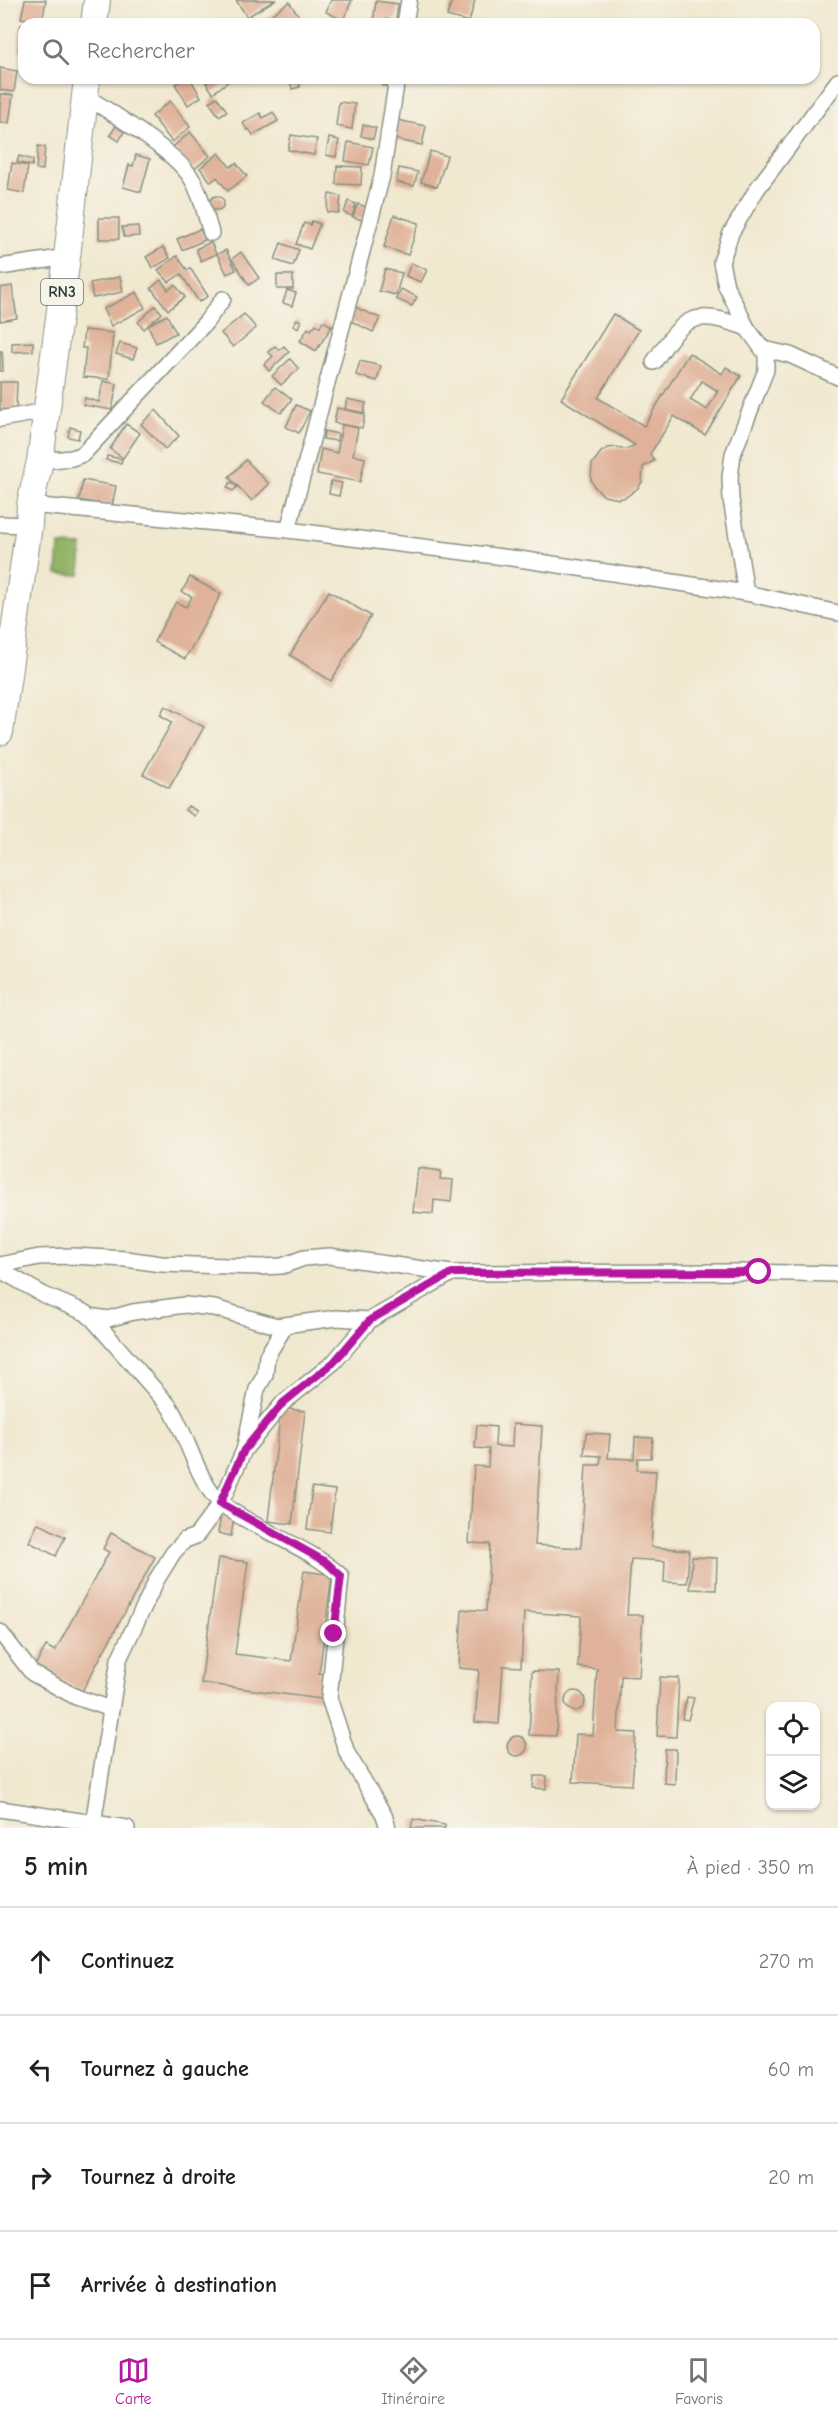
<!DOCTYPE html>
<html lang="fr">
<head>
<meta charset="utf-8">
<style>
  body { margin:0; font-family:"Comic Neue",sans-serif; background:#f6f6f6; color:#202124 }
  .controls { position:absolute; right:18px; bottom:18px; display:grid; overflow:hidden; border-radius:12px; box-shadow:0 2px 4px #0004 }
  .controls button { width:54px; height:54px; display:grid; place-items:center; padding:0; border:0; border-bottom:2px solid #e0e0e0; background:#fff; color:#202124; font:30px sans-serif }
  .stop { position:absolute; width:18px; height:18px; margin:-14px; border:4px solid #b5179e; border-radius:50%; background:#fff }
  .stop.end { background:#b5179e; border-color:#fff; box-shadow:0 2px 6px #0008 }
  .list { margin:0; padding:0; list-style:none }
  h2 { display:flex; justify-content:space-between; align-items:center; height:78px; margin:0; padding:0 24px; font-size:26px }
  h2 small { font-size:20px; font-weight:400; color:#757577 }
  .list li { display:grid; grid-template-columns:39px 1fr auto; gap:18px; align-items:center; box-sizing:border-box; height:108px; padding:0 24px; border-top:2px solid #e0e0e0 }
  .list b { display:block; font-size:22px; white-space:nowrap }
  .list em { font-size:20px; font-style:normal; color:#757577 }
  .icon { flex:none; width:33px; height:33px; fill:none; stroke:currentColor; stroke-width:2; stroke-linecap:round; stroke-linejoin:round }
  .map { position:relative; flex:none; width:838px; height:1828px; overflow:hidden }
  .search { position:absolute; background:#fff; box-shadow:0 2px 4px #0004; left:18px; right:18px; top:18px; height:66px; display:flex; align-items:center; gap:15px; box-sizing:border-box; padding:0 21px; border-radius:18px; color:#757577; font-size:22px }
  .sheet { height:510px; background:#fff }
  nav { display:flex; justify-content:space-around; align-items:center; box-sizing:border-box; height:84px; border-top:2px solid #e0e0e0; background:#fff; font-size:16px; color:#757577 }
  nav a { display:grid; justify-items:center; gap:3px }
  nav .on { color:#b5179e }
  .map>svg:first-child { display:block }
  .forest { fill:#93b366; stroke:#59784d; stroke-width:1.5 }
  .building { fill:#e0b29a; fill-rule:evenodd }
  .lines { fill:none; stroke-linecap:round; stroke-linejoin:round }
  .minor-casing { stroke:#889282; stroke-width:18 }
  .trunk-casing { stroke:#889282; stroke-width:28 }
  .minor { stroke:#fff; stroke-width:15 }
  .trunk { stroke:#fff; stroke-width:26 }
  .route { stroke:#b5179e; stroke-width:8 }
  .labels { text-anchor:middle; dominant-baseline:central; stroke-width:4.5; stroke-linejoin:round; paint-order:stroke }
  .shield { fill:#f7f3e8; stroke:#60746a; stroke-width:1.5 }
  .shield-label { font-size:16px; font-weight:bold; fill:#1f3d34 }
</style>
</head>
<body>
<div class="map">
<svg width="838" height="1828" viewBox="0 0 838 1828">
  <rect width="100%" height="100%" fill="#f7f3e8"/>
  <filter id="ink" filterUnits="userSpaceOnUse"><feTurbulence type="fractalNoise" baseFrequency=".0167" numOctaves="2"/><feDisplacementMap in="SourceGraphic" scale="12" xChannelSelector="R" yChannelSelector="G"/><feConvolveMatrix kernelMatrix="1 2 1 2 8 2 1 2 1" color-interpolation-filters="sRGB"/></filter>
  <filter id="wash" filterUnits="userSpaceOnUse"><feTurbulence type="fractalNoise" baseFrequency=".008" numOctaves="4" result="noise"/><feDisplacementMap in="SourceGraphic" scale="24" xChannelSelector="R" yChannelSelector="G"/><feGaussianBlur stdDeviation="1.35" result="paint"/><feColorMatrix in="noise" values="0 0 0 0 0 0 0 0 0 0 0 0 0 0 0 0 0 1.4 0 .05"/><feComposite in="paint" operator="in"/></filter>
  <g filter="url(#wash)">
    <rect width="100%" height="100%" fill="#f1e8d0"/>
    <polygon class="forest" points="59,545 82,546 80,575 57,574"/>
    <g id="blocks">
      <g class="building">
        <polygon points="25,0 46,0 42,22 21,18"/>
        <polygon points="236,0 275,0 247,17"/>
        <polygon points="331,0 352,0 343,20 326,12"/>
        <polygon points="452,0 475,0 469,22 447,16"/>
        <polygon points="376,1 398,4 396,20 386,19 385,24 373,23"/>
        <polygon points="289,2 299,16 288,24 258,24"/>
        <polygon points="21,25 24,26 24,51 19,51"/>
        <polygon points="0,68 17,71 14,92 0,90"/>
        <polygon points="185,78 190,78 201,97 188,105 175,84"/>
        <polygon points="213,78 233,78 213,93 206,83"/>
        <polygon points="290,78 298,78 300,87 292,89"/>
        <polygon points="371,78 389,78 389,86 382,86 382,82 371,81"/>
        <polygon points="0,94 13,95 9,123 0,122"/>
        <polygon points="217,97 227,111 219,116 209,102"/>
        <polygon points="170,101 190,127 172,142 152,116"/>
        <polygon points="339,102 355,104 352,129 336,126"/>
        <polygon points="273,112 278,121 253,135 249,129 247,130 243,123 260,113 263,118"/>
        <polygon points="397,120 426,126 422,145 393,139"/>
        <polygon points="363,125 376,128 373,139 361,136"/>
        <polygon points="116,126 124,132 119,141 110,135"/>
        <polygon points="190,132 210,156 193,170 173,147"/>
        <polygon points="291,135 317,139 314,155 288,150"/>
        <polygon points="329,138 339,140 336,157 326,155"/>
        <polygon points="348,142 373,147 369,165 345,161"/>
        <polygon points="38,146 45,147 43,170 36,169"/>
        <polygon points="430,151 447,156 437,187 421,182"/>
        <polygon points="219,153 230,167 236,163 247,176 228,191 217,177 211,182 200,168"/>
        <polygon points="136,155 150,159 141,192 123,187 129,165 133,166"/>
        <polygon points="19,156 33,160 32,166 17,162"/>
        <polygon points="12,163 28,166 24,193 8,190"/>
        <polygon points="337,166 362,167 361,185 336,184"/>
        <polygon points="399,168 418,172 414,186 396,182"/>
        <polygon points="329,194 341,196 339,213 327,212"/>
        <circle cx="217" cy="203" r="7"/>
        <polygon points="348,201 356,204 352,216 344,213"/>
        <polygon points="358,204 366,207 362,220 353,217"/>
        <polygon points="394,215 419,223 408,255 384,247"/>
        <rect x="99" y="218" width="20" height="21"/>
        <polygon points="312,221 320,224 310,249 296,244 304,223 310,225"/>
        <polygon points="138,226 139,236 124,237 122,227"/>
        <polygon points="200,229 205,240 182,250 177,239"/>
        <polygon points="211,242 216,254 201,261 196,249"/>
        <polygon points="281,243 299,250 293,266 275,260"/>
        <polygon points="163,247 170,258 153,268 146,257"/>
        <polygon points="226,250 236,270 227,274 217,254"/>
        <polygon points="241,252 259,278 249,285 232,259"/>
        <polygon points="177,256 187,270 190,268 208,296 199,302 181,274 169,282 158,270"/>
        <polygon points="411,263 427,270 421,282 406,276"/>
        <polygon points="385,269 402,273 396,295 379,291"/>
        <rect x="277" y="275" width="16" height="14"/>
        <polygon points="120,277 123,292 93,298 90,283"/>
        <polygon points="161,280 168,290 175,285 185,297 168,310 151,288"/>
        <polygon points="12,286 17,318 0,321 0,288"/>
        <polygon points="401,289 417,297 412,306 396,299"/>
        <polygon points="287,290 296,293 292,306 283,303"/>
        <polygon points="137,292 145,308 111,326 103,309"/>
        <polygon points="155,306 162,313 144,329 138,322"/>
        <polygon points="355,307 380,318 373,332 349,320"/>
        <polygon points="244,314 256,328 233,347 221,333"/>
        <path d="M613 314 639 330 598 398 644 426 689 353 722 374 726 367 741 376 705 435 674 416 650 454 654 461 643 467 642 482 638 488 626 497 619 499 604 496 594 486 591 479 592 464 601 452 608 448 615 447 627 449 635 445 561 399ZM702 381 718 391 707 410 690 400Z"/>
        <polygon points="167,315 176,333 156,343 148,325"/>
        <polygon points="297,319 301,321 298,328 293,325"/>
        <polygon points="323,321 332,326 316,351 300,341 308,328 311,330 316,324 320,327"/>
        <polygon points="84,330 113,333 109,379 83,377 86,348 82,348"/>
        <polygon points="33,342 33,351 12,352 12,343"/>
        <polygon points="120,343 137,348 133,359 116,354"/>
        <polygon points="275,346 279,350 284,346 289,352 269,371 264,365 273,356 268,352"/>
        <polygon points="0,351 2,351 3,371 0,371"/>
        <polygon points="290,359 299,369 281,385 272,376"/>
        <polygon points="360,361 381,366 377,381 356,375"/>
        <polygon points="103,381 117,384 112,410 83,405 85,398 99,402"/>
        <polygon points="0,382 17,382 16,410 0,409"/>
        <polygon points="275,387 292,399 281,413 264,401"/>
        <polygon points="347,399 366,403 364,413 345,409"/>
        <polygon points="296,405 310,411 299,433 286,427"/>
        <polygon points="337,408 365,414 362,428 334,423"/>
        <polygon points="156,410 179,436 165,449 141,424"/>
        <polygon points="126,424 140,433 123,458 110,449"/>
        <polygon points="342,425 358,428 353,455 365,458 360,482 317,474 321,449 337,453"/>
        <polygon points="70,427 80,430 78,439 68,437"/>
        <polygon points="324,431 338,434 337,441 323,439"/>
        <polygon points="107,456 122,459 121,463 106,460"/>
        <polygon points="246,460 269,484 252,501 229,477"/>
        <polygon points="83,480 116,486 112,506 79,500"/>
        <polygon points="331,481 342,483 339,496 329,494"/>
        <polygon points="231,482 237,487 233,491 227,487"/>
        <polygon points="190,577 221,594 185,659 154,642 176,602 186,607 192,597 182,592"/>
        <polygon points="329,591 371,616 331,681 290,655"/>
        <polygon points="165,706 204,727 169,788 143,774 172,722 160,715"/>
        <polygon points="188,806 197,811 194,816 185,810"/>
        <polygon points="418,1168 441,1171 440,1179 453,1180 451,1202 434,1200 433,1214 413,1212"/>
        <polygon points="281,1408 305,1411 292,1524 268,1521"/>
        <polygon points="513,1424 542,1426 535,1545 581,1548 586,1465 600,1465 601,1456 584,1455 586,1433 610,1434 608,1458 634,1459 635,1437 653,1438 651,1458 638,1458 637,1470 656,1471 651,1547 689,1550 687,1583 664,1582 665,1561 631,1559 627,1615 643,1615 639,1677 621,1676 618,1732 636,1733 632,1785 573,1782 576,1734 593,1735 597,1669 578,1667 581,1616 524,1612 521,1667 503,1666 499,1724 475,1722 479,1670 459,1668 462,1609 486,1611 490,1544 469,1543 474,1466 488,1467 489,1449 475,1448 477,1425 496,1427 495,1446 512,1447"/>
        <polygon points="312,1487 335,1490 330,1532 307,1529"/>
        <polygon points="221,1515 234,1517 231,1536 218,1533"/>
        <polygon points="38,1523 65,1537 56,1556 29,1542"/>
        <polygon points="111,1533 155,1557 82,1691 35,1666 46,1646 55,1651 109,1552 103,1549"/>
        <polygon points="692,1557 717,1558 716,1590 690,1589"/>
        <polygon points="218,1558 248,1562 235,1654 291,1661 304,1571 332,1575 319,1674 324,1674 321,1699 201,1683"/>
        <polygon points="532,1671 559,1672 556,1736 529,1735"/>
        <polygon points="660,1677 679,1678 676,1737 657,1736"/>
        <circle cx="575" cy="1701" r="10"/>
        <polygon points="687,1697 694,1698 688,1720 682,1719"/>
        <circle cx="517" cy="1746" r="10"/>
        <polygon points="665,1749 676,1749 675,1784 664,1783"/>
        <polygon points="534,1776 547,1776 546,1789 533,1788"/>
        <polygon points="413,1819 445,1825 445,1828 411,1828"/>
      </g>
    </g>
  </g>
  <g filter="url(#ink)">
    <use href="#blocks" fill-opacity="0" stroke="#889282" stroke-width="1.5"/>
    <g class="lines">
      <defs>
        <g id="minor">
          <polyline points="405,24 409,0"/>
          <path d="M85 96C111 112 174 152 190 176 201 193 205 214 211 233"/>
          <polyline points="0,267 67,257"/>
          <polyline points="764,349 790,355 838,377"/>
          <path d="M654 362C685 316 692 308 747 328"/>
          <polyline points="0,419 46,411"/>
          <polyline points="40,461 72,458 83,454 206,322 223,299"/>
          <polyline points="30,505 288,530 519,559 746,593 838,613"/>
          <polyline points="0,524 29,525"/>
          <polyline points="288,530 382,176 397,78"/>
          <polyline points="746,593 731,499 730,477 733,454 766,370 766,354 747,328 726,286 721,262 731,233 757,189 838,81"/>
          <polyline points="0,1265 39,1257 73,1256 126,1259 161,1264 261,1267 282,1266 304,1258 329,1256 452,1273 739,1272 838,1274"/>
          <path d="M0 1270 44 1295 86 1313 92 1318 169 1406C187 1433 198 1485 222 1504 257 1531 308 1546 341 1576L329 1698 347 1753 384 1815 388 1828"/>
          <polyline points="89,1316 108,1319 133,1312 185,1305 214,1308 277,1326 336,1318 370,1320"/>
          <polyline points="245,1446 257,1389 265,1375 267,1356 285,1326"/>
          <polyline points="0,1632 32,1673 76,1697 111,1709"/>
          <polyline points="0,1809 127,1828"/>
          <polyline points="93,1824 119,1659 157,1579 173,1553 185,1540 196,1536 221,1503 244,1450 283,1403 334,1362 370,1320 452,1273"/>
        </g>
        <g id="trunk">
          <polyline points="94,24 97,0"/>
          <polyline points="0,732 29,525 30,505 40,461 67,257 87,78"/>
        </g>
      </defs>
      <use href="#minor" class="minor-casing"/>
      <use href="#trunk" class="trunk-casing"/>
      <use href="#minor" class="minor"/>
      <use href="#trunk" class="trunk"/>
    </g>
  </g>
  <g class="lines" filter="url(#ink)">
    <polyline class="route" points="334,1634 341,1576 326,1562 220,1503 244,1450 283,1403 334,1362 370,1320 452,1273 759,1272"/>
  </g>
  <g class="labels">
    <rect class="shield" x="41" y="279" width="42" height="26" rx="4.5"/>
    <g class="shield-label">
      <text x="62" y="292">RN3</text>
    </g>
  </g>
</svg>
<div class="controls">
<button><svg class="icon" aria-label="locate" viewBox="0 0 24 24"><circle cx="12" cy="12" r="6"/><path d="M12 2v4M12 18v4M2 12h4M18 12h4"/></svg></button>
<button><svg class="icon" aria-label="layers" viewBox="0 0 24 24"><path d="M12 4l9 5-9 5-9-5zM3 14l9 5 9-5"/></svg></button>
</div>
<div class="stop" style="left:759px;top:1272px"></div>
<div class="stop end" style="left:334px;top:1634px"></div>
<div class="search"><svg class="icon" aria-label="search" viewBox="0 0 24 24"><circle cx="10" cy="10" r="6"/><path d="M15 15l6 6"/></svg>Rechercher</div>
</div>
<section class="sheet">
<h2>5 min<small>À pied · 350 m</small></h2>
<ul class="list">
<li><svg class="icon" aria-label="ahead" viewBox="0 0 24 24"><path d="M12 20V5M6 11l6-6 6 6"/></svg><div><b>Continuez</b></div><em>270 m</em></li>
<li><svg class="icon" aria-label="left" viewBox="0 0 24 24"><path d="M17 20v-9H6M10 6l-5 5 5 5"/></svg><div><b>Tournez à gauche</b></div><em>60 m</em></li>
<li><svg class="icon" aria-label="right" viewBox="0 0 24 24"><path d="M7 20v-9h11M14 6l5 5-5 5"/></svg><div><b>Tournez à droite</b></div><em>20 m</em></li>
<li><svg class="icon" aria-label="arrive" viewBox="0 0 24 24"><path d="M6 21V4h12l-3 4 3 4H6"/></svg><div><b>Arrivée à destination</b></div></li>
</ul>
</section>
<nav>
<a class="on"><svg class="icon" aria-label="map" viewBox="0 0 24 24"><path d="M3 6l6-2 6 2 6-2v14l-6 2-6-2-6 2zM9 4v14M15 6v14"/></svg>Carte</a>
<a><svg class="icon" aria-label="directions" viewBox="0 0 24 24"><path d="M12 3l9 9-9 9-9-9zM9 14v-3h6M13 9l2 2-2 2"/></svg>Itinéraire</a>
<a><svg class="icon" aria-label="saved" viewBox="0 0 24 24"><path d="M7 4h10v16l-5-4-5 4z"/></svg>Favoris</a>
</nav>
</body>
</html>
